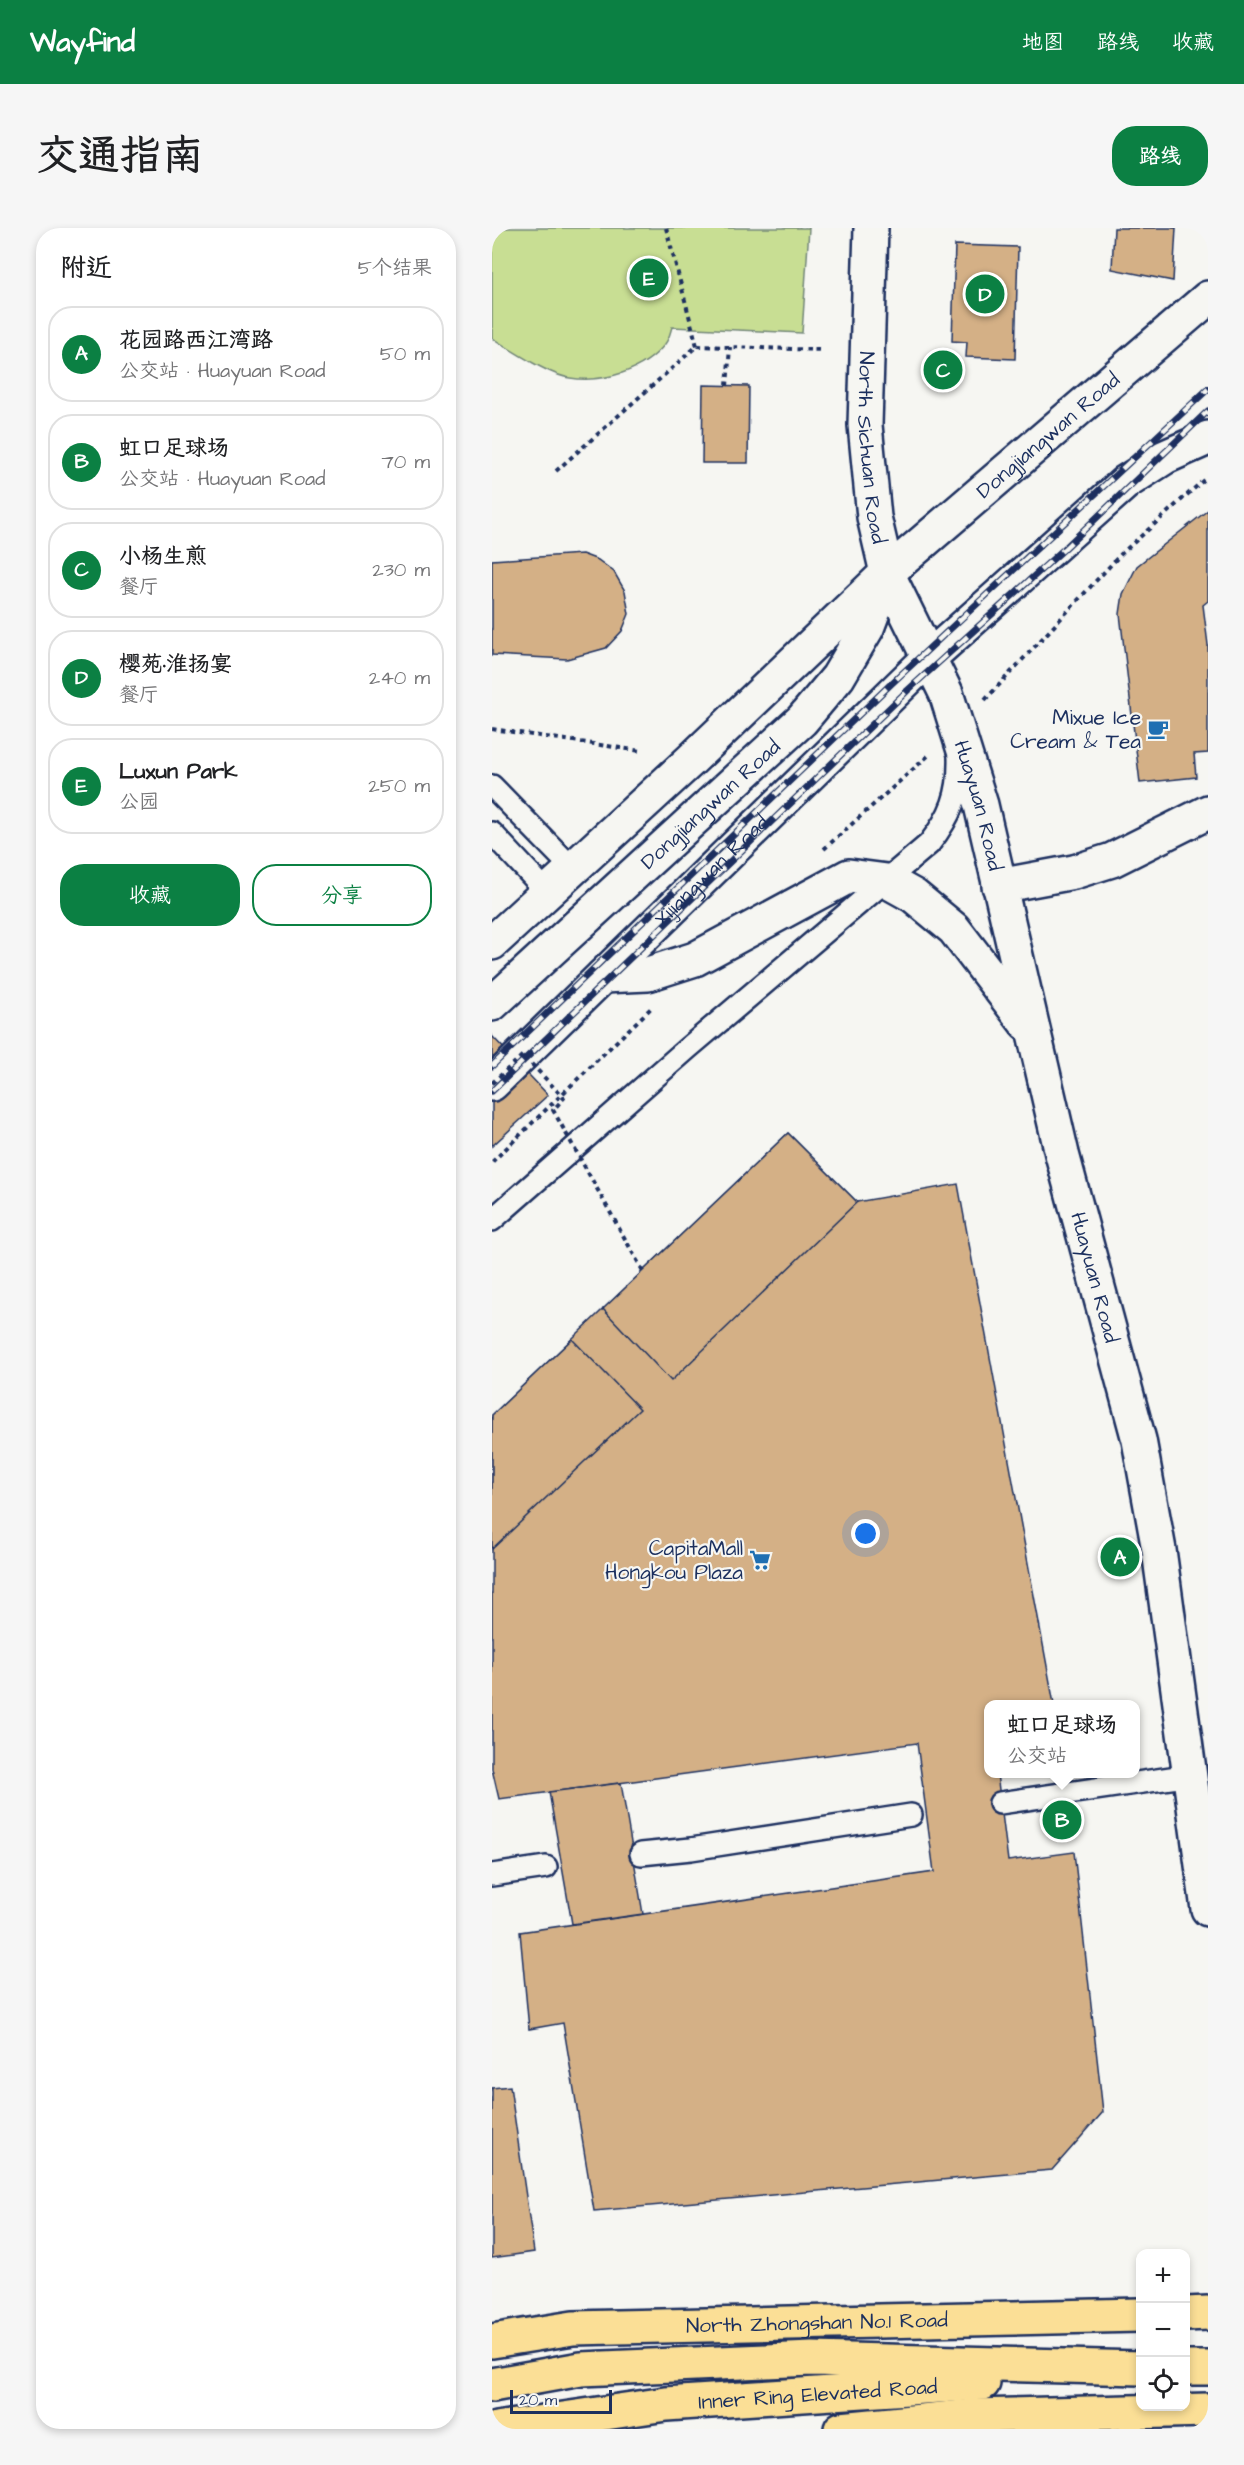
<!DOCTYPE html>
<html lang="zh">
<head>
<meta charset="utf-8">
<style>
  body { margin:0; font-family:"Architects Daughter","LXGW WenKai TC",sans-serif; background:#f6f6f6; color:#202124 }
  .controls { position:absolute; right:18px; bottom:18px; display:grid; overflow:hidden; border-radius:12px; box-shadow:0 3px 9px #0003 }
  .controls button { width:54px; height:54px; display:grid; place-items:center; padding:0; border:0; border-bottom:2px solid #e0e0e0; background:#fff; color:#202124; font:30px sans-serif }
  .scale { position:absolute; left:18px; bottom:15px; width:102px; box-sizing:border-box; padding-left:6px; border:3px solid #1b2f5e; border-top:0; font-size:16px; line-height:21px; white-space:nowrap; color:#1b2f5e; -webkit-text-stroke:4px #f6f6f2; paint-order:stroke }
  .you { position:absolute; left:374px; top:1306px; width:21px; height:21px; margin:-15px; border:4px solid #fff; border-radius:50%; background:#1a73e8; box-shadow:0 0 0 9px #1a73e833 }
  .badge { display:grid; place-items:center; width:39px; height:39px; border-radius:50%; background:#0b8043; color:#fff; font-size:20px; font-weight:700 }
  .pin { position:absolute; translate:-50% -50%; border:3px solid #fff; box-shadow:0 2px 6px #0006 }
  .popup { position:absolute; left:492px; top:1472px; width:156px; height:78px; box-sizing:border-box; display:grid; place-content:center; border-radius:12px; background:#fff; filter:drop-shadow(0 2px 4px #0005); font-size:20px; white-space:nowrap; color:#757577 }
  .popup b { font-size:22px; color:#202124 }
  .popup::after { content:''; position:absolute; left:50%; top:100%; margin-left:-12px; border:12px solid transparent; border-top-color:#fff }
  .list { margin:0; padding:0; list-style:none }
  h2 { display:flex; justify-content:space-between; align-items:center; height:78px; margin:0; padding:0 24px; font-size:26px }
  h2 small { font-size:20px; font-weight:400; color:#757577 }
  .list li { display:grid; grid-template-columns:39px 1fr auto; gap:18px; align-items:center; box-sizing:border-box; height:96px; margin:0 12px 12px; padding:0 12px; border:2px solid #e0e0e0; border-radius:24px }
  .list b { display:block; font-size:22px; white-space:nowrap }
  .list p { margin:0; font-size:20px; white-space:nowrap; color:#757577 }
  .list em { font-size:20px; font-style:normal; color:#757577 }
  .actions { display:flex; gap:12px; padding:18px 24px }
  .actions a { flex:1; padding:14px 0; border:2px solid #0b8043; border-radius:24px; text-align:center; font-size:21px; color:#0b8043 }
  .actions .main { background:#0b8043; color:#fff }
  .icon { flex:none; width:33px; height:33px; fill:none; stroke:currentColor; stroke-width:2; stroke-linecap:round; stroke-linejoin:round }
  .map { position:relative; flex:none; width:716px; height:2201px; overflow:hidden; border-radius:24px }
  header { display:flex; align-items:center; gap:36px; box-sizing:border-box; height:84px; padding:0 30px; background:#0b8043; color:#fff }
  header strong { font-size:28px }
  nav { display:flex; gap:33px; margin-inline-start:auto; font-size:21px }
  .intro { display:flex; align-items:center; justify-content:space-between; box-sizing:border-box; height:144px; padding:0 36px }
  h1 { margin:0; font-size:42px }
  .button { padding:15px 27px; border-radius:24px; background:#0b8043; color:#fff; font-size:21px; font-weight:700 }
  main { display:flex; gap:36px; padding:0 36px }
  aside { flex:1; background:#fff; border-radius:24px; box-shadow:0 3px 9px #0003 }
  .map>svg:first-child { display:block }
  .green { fill:#c8de93; stroke:#728678; stroke-width:1.5 }
  .building { fill:#d4b086; stroke:#1b2f5e; stroke-width:1.5 }
  .lines { fill:none; stroke-linecap:round; stroke-linejoin:round }
  .service-casing { stroke:#1b2f5e; stroke-width:26 }
  .minor-casing { stroke:#1b2f5e; stroke-width:38 }
  .secondary-casing { stroke:#1b2f5e; stroke-width:38 }
  .primary-casing { stroke:#1b2f5e; stroke-width:38 }
  .trunk-casing { stroke:#1b2f5e; stroke-width:38 }
  .path { stroke:#1b2f5e; stroke-width:4; stroke-dasharray:4.5 4.5; stroke-linecap:butt }
  .service { stroke:#f6f6f2; stroke-width:21 }
  .minor { stroke:#f6f6f2; stroke-width:33 }
  .secondary { stroke:#f6f6f2; stroke-width:33 }
  .primary { stroke:#fbdf96; stroke-width:33 }
  .trunk { stroke:#fbdf96; stroke-width:33 }
  .rail-casing { stroke:#1b2f5e; stroke-width:7 }
  .rail { stroke:#f6f6f2; stroke-width:4.5; stroke-dasharray:14; stroke-linecap:butt }
  .path-bridge { stroke:#1b2f5e; stroke-width:4; stroke-dasharray:4.5 4.5; stroke-linecap:butt }
  .labels { text-anchor:middle; dominant-baseline:central; stroke-width:4.5; stroke-linejoin:round; paint-order:stroke }
  .street-label { font-size:21px; fill:#1b2f5e; stroke:#f6f6f2 }
  .poi-label { font-size:21px; fill:#1b2f5e; stroke:#f6f6f2; text-anchor:end }
</style>
</head>
<body>
<header>
<strong>Wayfind</strong>
<nav><a>地图</a><a>路线</a><a>收藏</a></nav>
</header>
<div class="intro"><h1>交通指南</h1><a class="button">路线</a></div>
<main>
<aside>
<h2>附近<small>5个结果</small></h2>
<ul class="list">
<li><span class="badge">A</span><div><b>花园路西江湾路</b><p>公交站 · Huayuan Road</p></div><em>50 m</em></li>
<li><span class="badge">B</span><div><b>虹口足球场</b><p>公交站 · Huayuan Road</p></div><em>70 m</em></li>
<li><span class="badge">C</span><div><b>小杨生煎</b><p>餐厅</p></div><em>230 m</em></li>
<li><span class="badge">D</span><div><b>樱苑·淮扬宴</b><p>餐厅</p></div><em>240 m</em></li>
<li><span class="badge">E</span><div><b>Luxun Park</b><p>公园</p></div><em>250 m</em></li>
</ul>
<div class="actions"><a class="main">收藏</a><a>分享</a></div>
</aside>
<div class="map">
<svg width="716" height="2201" viewBox="0 0 716 2201">
  <rect width="100%" height="100%" fill="#f6f6f2"/>
  <filter id="ink" filterUnits="userSpaceOnUse"><feTurbulence type="fractalNoise" baseFrequency=".0167" numOctaves="2"/><feDisplacementMap in="SourceGraphic" scale="12" xChannelSelector="R" yChannelSelector="G"/><feConvolveMatrix kernelMatrix="1 2 1 2 8 2 1 2 1" color-interpolation-filters="sRGB"/></filter>
  <g filter="url(#ink)">
    <path class="green" d="M0 0H317L310 105 180 99C178 105 177 111 173 116 152 143 111 155 78 150 57 147 19 122 0 110Z"/>
    <g class="building">
      <polygon points="622,0 684,0 681,53 620,41"/>
      <polygon points="463,17 526,19 523,131 474,129 475,114 460,113"/>
      <polygon points="211,157 257,158 256,235 210,235"/>
      <polygon points="716,282 716,373 711,377 716,417 716,525 702,526 704,549 648,555 628,386 631,366 645,338"/>
      <polygon points="90,326 106,332 122,344 133,363 137,386 130,403 114,420 75,431 0,427 0,332"/>
      <polygon points="0,808 56,867 0,918"/>
      <polygon points="296,905 365,974 466,956 562,1476 496,1476 496,1546 505,1546 516,1633 582,1624 611,1884 560,1942 102,1983 71,1795 37,1801 28,1704 442,1644 425,1515 7,1571 0,1541 0,1187"/>
      <polygon points="296,905 365,974 179,1153 111,1081"/>
      <polygon points="80,1111 148,1181 0,1321 0,1187"/>
      <polygon points="129,1555 151,1686 80,1696 57,1564"/>
      <polygon points="18,1858 42,2024 0,2030 0,1860"/>
    </g>
    <g class="lines">
      <defs>
        <g id="service">
          <polyline points="0,558 81,641"/>
          <polyline points="0,605 56,665"/>
          <path d="M0 992 196 820 437 616C459 588 468 566 467 529"/>
          <polyline points="508,1575 699,1547"/>
          <polyline points="149,1626 199,1621 419,1587"/>
          <polyline points="0,1647 54,1639"/>
        </g>
        <polyline id="minor" points="507,658 582,644 620,632 716,584"/>
        <g id="secondary">
          <path id="s1" d="M379 0 373 197 382 289 395 345 454 465 489 577 570 926 647 1212 667 1322 716 1681"/>
          <path id="s2" d="M0 715 198 533 395 345 716 70"/>
          <polyline points="111,748 156,746 203,731 357,648 395,653 422,668 462,701 534,795"/>
          <path id="s3" d="M0 776 310 492 346 449 375 400 393 352"/>
          <path id="s4" d="M0 856 437 430 634 254 673 229 716 210"/>
        </g>
        <g id="primary">
          <polyline points="694,2086 716,2085"/>
          <path id="s5" d="M0 2113 81 2100 648 2087"/>
        </g>
        <g id="trunk">
          <polyline points="694,2140 716,2140"/>
          <polyline points="0,2157 89,2141 320,2131 648,2140"/>
          <path id="s6" d="M4 2201 174 2176 491 2155"/>
          <polyline points="349,2201 481,2188 716,2182"/>
        </g>
      </defs>
      <use href="#service" class="service-casing"/>
      <use href="#minor" class="minor-casing"/>
      <use href="#secondary" class="secondary-casing"/>
      <use href="#primary" class="primary-casing"/>
      <use href="#trunk" class="trunk-casing"/>
      <g class="path">
        <polyline points="174,0 205,118"/>
        <polyline points="235,158 238,119"/>
        <polyline points="64,243 205,118 331,122"/>
        <polyline points="493,472 629,326 714,250"/>
        <polyline points="0,501 149,523"/>
        <polyline points="332,621 438,526"/>
        <polyline points="0,934 159,780"/>
      </g>
      <use href="#service" class="service"/>
      <use href="#minor" class="minor"/>
      <use href="#secondary" class="secondary"/>
      <use href="#primary" class="primary"/>
      <use href="#trunk" class="trunk"/>
      <defs>
        <g id="rail">
          <polyline points="0,838 400,455 716,161"/>
          <polyline points="0,863 415,463 572,321 716,183"/>
        </g>
      </defs>
      <use href="#rail" class="rail-casing"/>
      <use href="#rail" class="rail"/>
      <polyline class="path-bridge" points="0,855 31,827 72,870 61,882 151,1043"/>
    </g>
  </g>
  <defs>
    <symbol id="cafe-bare" viewBox="-9 -9 18 18"><path d="M-5.5-4.5H6V0H3Q3 3.5 0 3.5H-2.5Q-5.5 3.5-5.5 0ZM3-3.2v2h1.7v-2ZM-6 4.5H4V6H-6Z" fill="#1f6fb2" stroke="#f6f6f2" stroke-width="2.5" paint-order="stroke"/></symbol>
    <symbol id="supermarket-bare" viewBox="-9 -9 18 18"><path d="M-6-5.5h2.5l.6 2H6L4.5 2H-2.5L-4.4-4H-6ZM-1.5 3.2a1.3 1.3 0 1 0 .1 0ZM3 3.2a1.3 1.3 0 1 0 .1 0Z" fill="#1f6fb2" stroke="#f6f6f2" stroke-width="2.5" paint-order="stroke"/></symbol>
  </defs>
  <g fill-rule="evenodd">
    <use href="#cafe-bare" x="651" y="486" width="30" height="30"/>
    <use href="#supermarket-bare" x="253" y="1317" width="30" height="30"/>
  </g>
  <g class="labels">
    <g class="street-label">
      <text stroke="none"><textPath href="#s2" startOffset="753">Dongjiangwan Road</textPath></text>
      <text stroke="none"><textPath href="#s1" startOffset="220">North Sichuan Road</textPath></text>
      <text stroke="none"><textPath href="#s3" startOffset="296">Dongjiangwan Road</textPath></text>
      <text stroke="none"><textPath href="#s1" startOffset="598">Huayuan Road</textPath></text>
      <text stroke="none"><textPath href="#s4" startOffset="306">Xijiangwan Road</textPath></text>
      <text stroke="none"><textPath href="#s1" startOffset="1084">Huayuan Road</textPath></text>
      <text stroke="none"><textPath href="#s5" startOffset="326">North Zhongshan No.1 Road</textPath></text>
      <text stroke="none"><textPath href="#s6" startOffset="324">Inner Ring Elevated Road</textPath></text>
    </g>
    <g class="poi-label">
      <text x="649" y="489">Mixue Ice<tspan x="649" dy="24">Cream &amp; Tea</tspan></text>
      <text x="251" y="1320">CapitaMall<tspan x="251" dy="24">Hongkou Plaza</tspan></text>
    </g>
  </g>
</svg>
<div class="controls">
<button>+</button>
<button>−</button>
<button><svg class="icon" aria-label="locate" viewBox="0 0 24 24"><circle cx="12" cy="12" r="6"/><path d="M12 2v4M12 18v4M2 12h4M18 12h4"/></svg></button>
</div>
<div class="scale">20 m</div>
<div class="you"></div>
<div class="pin badge" style="left:628px;top:1329px">A</div>
<div class="pin badge" style="left:570px;top:1592px">B</div>
<div class="popup"><b>虹口足球场</b>公交站</div>
<div class="pin badge" style="left:451px;top:142px">C</div>
<div class="pin badge" style="left:493px;top:66px">D</div>
<div class="pin badge" style="left:157px;top:50px">E</div>
</div>
</main>
</body>
</html>
